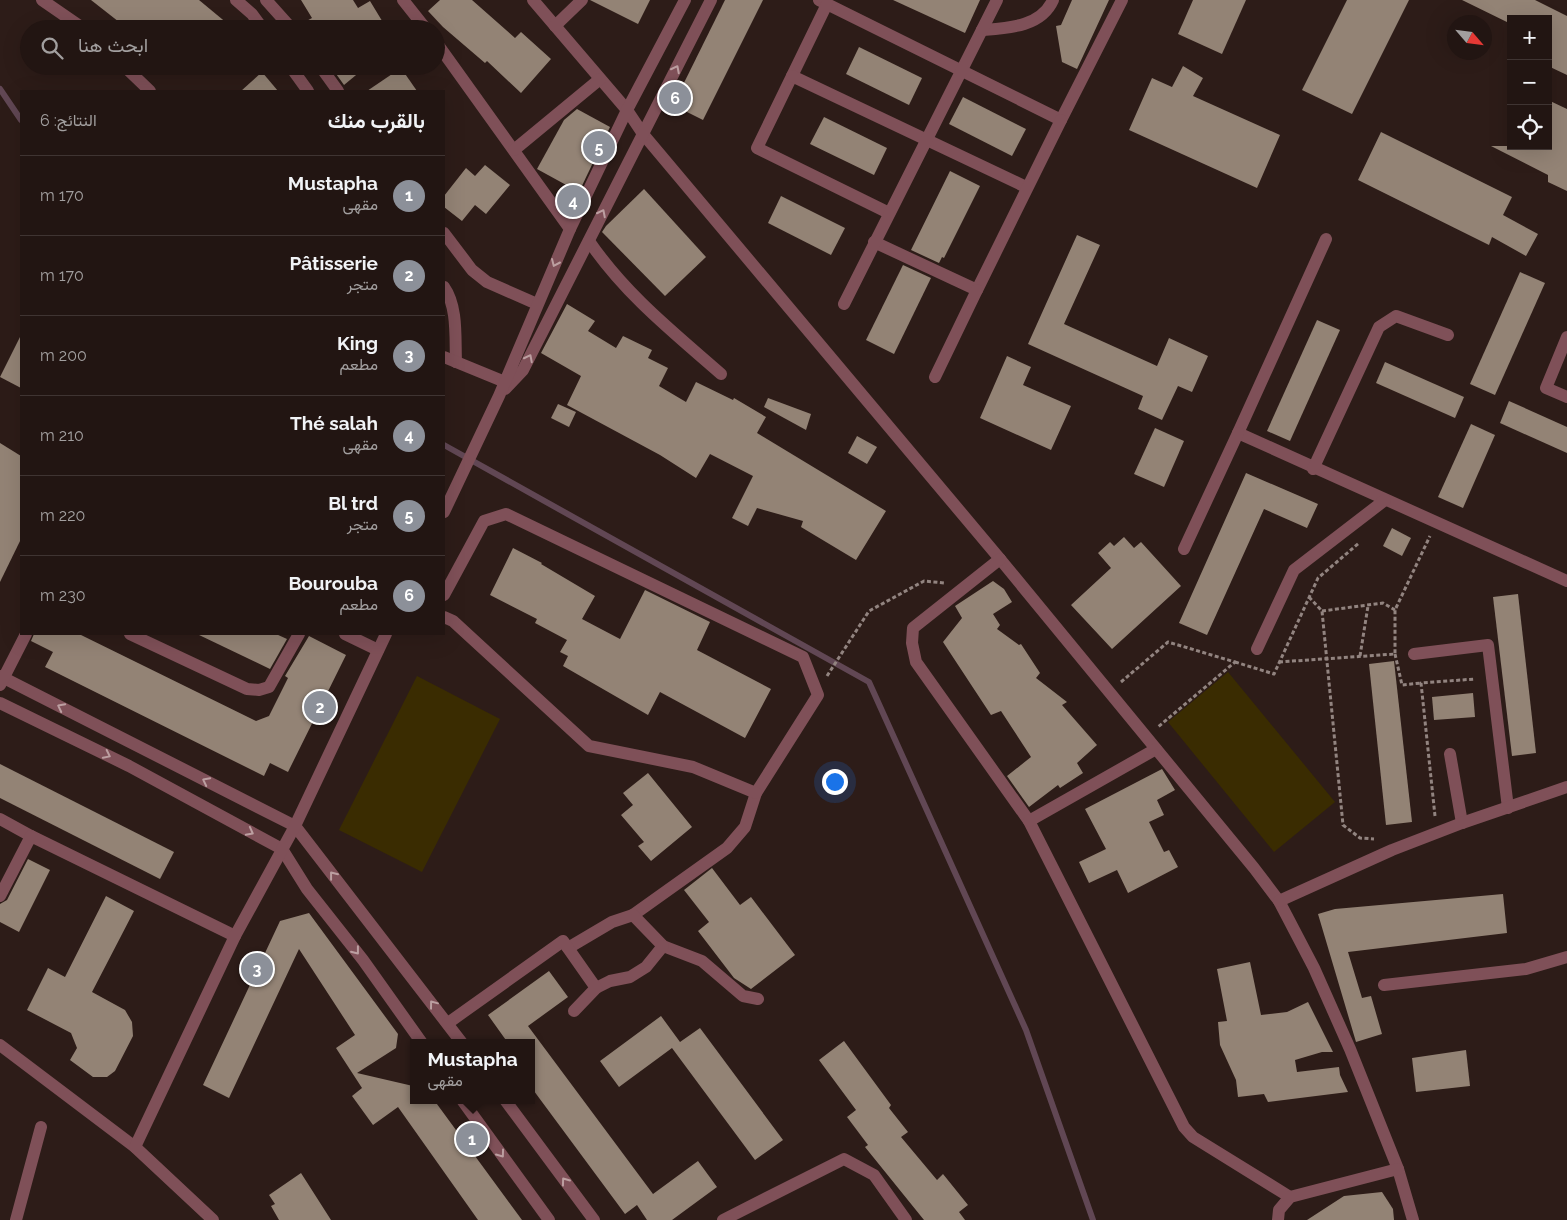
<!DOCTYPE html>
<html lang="ar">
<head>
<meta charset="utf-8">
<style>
  body { margin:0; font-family:Raleway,Vazirmatn,sans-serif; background:#2e2220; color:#f1f3f6; direction:rtl }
  .controls { position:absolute; right:15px; top:15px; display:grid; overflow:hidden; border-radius:0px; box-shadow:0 5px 20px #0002 }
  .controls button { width:45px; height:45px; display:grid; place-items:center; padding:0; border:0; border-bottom:1px solid #3f3432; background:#221512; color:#f1f3f6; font:25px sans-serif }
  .compass { position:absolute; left:1447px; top:15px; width:45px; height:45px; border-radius:50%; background:#221512; box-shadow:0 5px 20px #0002; rotate:118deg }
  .you { position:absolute; left:834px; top:781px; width:18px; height:18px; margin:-12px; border:4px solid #fff; border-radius:50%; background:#1a73e8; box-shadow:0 0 0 8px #1a73e833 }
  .badge { display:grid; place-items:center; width:32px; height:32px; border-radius:50%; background:#8c9099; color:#fff; font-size:16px; font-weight:700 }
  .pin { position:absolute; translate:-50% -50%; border:2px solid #fff; box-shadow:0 1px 5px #0006 }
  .popup { position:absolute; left:410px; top:1039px; width:125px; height:65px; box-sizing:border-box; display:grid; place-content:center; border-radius:0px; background:#221512; filter:drop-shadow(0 1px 4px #0005); font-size:16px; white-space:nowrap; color:#a29f9f }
  .popup b { font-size:19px; color:#f1f3f6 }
  .popup::after { content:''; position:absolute; left:50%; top:100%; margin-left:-10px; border:10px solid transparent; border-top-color:#221512 }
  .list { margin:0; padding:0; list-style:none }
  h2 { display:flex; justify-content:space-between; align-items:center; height:65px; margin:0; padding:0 20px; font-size:21px }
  h2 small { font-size:16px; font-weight:400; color:#a29f9f }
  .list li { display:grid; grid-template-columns:32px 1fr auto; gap:15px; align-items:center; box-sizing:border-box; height:80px; padding:0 20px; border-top:1px solid #3f3432 }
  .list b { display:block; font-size:19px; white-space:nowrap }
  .list p { margin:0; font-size:16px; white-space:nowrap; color:#a29f9f }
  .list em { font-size:16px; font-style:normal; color:#a29f9f }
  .icon { flex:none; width:28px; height:28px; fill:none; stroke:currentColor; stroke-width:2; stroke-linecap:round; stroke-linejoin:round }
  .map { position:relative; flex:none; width:1567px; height:1220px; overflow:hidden; direction:ltr }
  .search { position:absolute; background:#221512; box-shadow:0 5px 20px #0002; left:20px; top:20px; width:425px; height:55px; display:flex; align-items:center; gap:12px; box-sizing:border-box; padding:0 18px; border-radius:28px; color:#a29f9f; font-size:19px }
  .panel { position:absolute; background:#221512; box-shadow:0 5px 20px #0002; left:20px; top:90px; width:425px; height:545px; border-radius:0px; direction:rtl }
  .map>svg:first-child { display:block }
  .green { fill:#3a2c01 }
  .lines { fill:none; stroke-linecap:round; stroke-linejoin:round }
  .stream { stroke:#614754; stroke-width:6 }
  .building { fill:#938375 }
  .path { stroke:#928480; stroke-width:3; stroke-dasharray:4 2.5; stroke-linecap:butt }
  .minor { stroke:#7f5058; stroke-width:12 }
  .oneway { stroke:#bc9fa1 }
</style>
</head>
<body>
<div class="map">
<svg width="1567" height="1220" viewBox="0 0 1567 1220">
  <rect width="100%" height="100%" fill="#2d1c18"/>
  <g class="green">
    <polygon points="1228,672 1335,802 1274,852 1168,722"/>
    <polygon points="417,676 500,719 422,872 339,830"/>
  </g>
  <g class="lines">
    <g class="stream">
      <polyline points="0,89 21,120"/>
      <polyline points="444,445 869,682 1026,1030 1093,1220"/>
    </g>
  </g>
  <g class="building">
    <polygon points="91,0 199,0 234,29 128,29"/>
    <polygon points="301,0 353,0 358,8 370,1 387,29 300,29 299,25 312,18"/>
    <polygon points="440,0 472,0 515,38 521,32 551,59 521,93 487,61 485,63 443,27 428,11"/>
    <polygon points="590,0 650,0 638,24"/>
    <polygon points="725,0 763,0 703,120 673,105"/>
    <polygon points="893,0 980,0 965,33"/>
    <polygon points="1072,0 1109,0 1077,69 1062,62 1056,26 1061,25"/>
    <polygon points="1193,0 1246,0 1222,54 1178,34"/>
    <polygon points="1347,0 1409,0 1352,114 1302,90"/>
    <polygon points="1462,0 1535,0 1567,16 1567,75 1548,66 1548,19 1511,19 1511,24"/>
    <polygon points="859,47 922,78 909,105 846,74"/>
    <polygon points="340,66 367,66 344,85 334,71"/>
    <polygon points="1183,66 1203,78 1193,96 1280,135 1257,188 1129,130 1152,78 1172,87"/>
    <polygon points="401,68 417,91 367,91"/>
    <polygon points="262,72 278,91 241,91"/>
    <polygon points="963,97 1026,129 1012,156 949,124"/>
    <polygon points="1548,100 1567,109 1567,191 1548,182 1548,175 1491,146 1548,146"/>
    <polygon points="577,109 610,127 579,192 537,169 564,120"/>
    <polygon points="824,117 887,148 874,175 810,144"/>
    <polygon points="1381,132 1512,197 1503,215 1538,234 1526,256 1492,237 1489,245 1358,180"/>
    <polygon points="485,165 510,185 486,214 475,205 462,221 444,207 444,196 466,168 475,176"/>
    <polygon points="950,171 980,186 944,258 942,257 939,263 911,250"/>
    <polygon points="644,189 706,257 665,296 602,232 606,226"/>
    <polygon points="781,196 845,228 831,255 768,223"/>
    <polygon points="1077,235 1100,245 1064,324 1157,366 1169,338 1208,356 1192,392 1178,386 1162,420 1138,409 1143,396 1028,344"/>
    <polygon points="903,265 931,278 894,354 866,340"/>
    <polygon points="1520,272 1545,283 1495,395 1470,384"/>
    <polygon points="567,304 595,321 588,331 616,348 623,336 652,350 648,358 668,368 659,386 686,402 696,382 733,400 734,398 766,417 757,433 886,511 856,560 801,527 803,521 757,508 748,526 732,518 753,476 710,454 696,478 660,455 567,405 581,376 541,353"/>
    <polygon points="1317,320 1340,330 1290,441 1267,431"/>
    <polygon points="21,335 21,388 0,377"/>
    <polygon points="1007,356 1031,367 1023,385 1071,406 1051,450 980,418"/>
    <polygon points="1385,362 1464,397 1455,418 1376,383"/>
    <polygon points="768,398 811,414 806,430 764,407"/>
    <polygon points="1509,401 1567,427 1567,453 1500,423"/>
    <polygon points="558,404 576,412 569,427 551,418"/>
    <polygon points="1471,424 1495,435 1463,508 1438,497"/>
    <polygon points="1155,428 1184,441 1164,487 1134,474"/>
    <polygon points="857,436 877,447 867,464 848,453"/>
    <polygon points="0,443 21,456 21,539 0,582"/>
    <polygon points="1246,473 1318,504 1307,528 1264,509 1207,635 1179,623"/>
    <polygon points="1392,528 1411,538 1402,556 1383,546"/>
    <polygon points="1124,537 1134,548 1141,542 1181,586 1112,649 1071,605 1111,568 1098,553 1110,542 1114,546"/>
    <polygon points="513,548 542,563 541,564 595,596 582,619 620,639 645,590 710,622 697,650 771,689 745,738 660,692 648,715 563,666 568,656 560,652 567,640 535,623 537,619 490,595"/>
    <polygon points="993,581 1004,589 1012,602 993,614 1000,625 997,629 1019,645 1021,644 1040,673 1036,678 1067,702 1062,705 1097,745 1077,763 1083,773 1060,788 1058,785 1029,807 1007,776 1031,757 1001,711 991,715 943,642 962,618 955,606"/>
    <polygon points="1518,594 1536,753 1512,756 1493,597"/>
    <polygon points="34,634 79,634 256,721 269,716 288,678 285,676 309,636 346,655 288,772 270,763 264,776 45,667 53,652 31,641"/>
    <polygon points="197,634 276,634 287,639 270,669"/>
    <polygon points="1394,661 1412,822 1386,825 1369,664"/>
    <polygon points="1473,693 1475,717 1434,720 1432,697"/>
    <polygon points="0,764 174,852 160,879 0,798"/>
    <polygon points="1162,769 1175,790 1157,800 1164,815 1149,822 1164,852 1169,850 1178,867 1128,893 1117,870 1089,883 1079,862 1106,849 1085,809"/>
    <polygon points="648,773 692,827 651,861 638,846 644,842 621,815 633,805 623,793"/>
    <polygon points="28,859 50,870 19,932 0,922 0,904 7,900"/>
    <polygon points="712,868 740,905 751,897 795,955 751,989 734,978 698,931 709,922 684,890"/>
    <polygon points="1503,894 1507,933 1348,952 1362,998 1371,996 1382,1034 1356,1042 1318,914 1335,909"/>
    <polygon points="106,896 134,911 92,992 125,1010 132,1022 133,1036 115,1071 107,1077 93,1077 70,1060 77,1048 71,1033 27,1010 48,968 65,977"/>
    <polygon points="309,913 398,1034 396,1048 357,1073 413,1086 413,1100 434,1100 522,1220 478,1220 398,1107 373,1125 352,1096 362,1088 336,1048 355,1035 299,949 229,1098 203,1085 280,921"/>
    <polygon points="1250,962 1261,1015 1287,1012 1308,1002 1333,1052 1322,1052 1295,1060 1297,1072 1339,1067 1340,1075 1348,1092 1268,1102 1264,1094 1238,1097 1236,1080 1220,1045 1218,1022 1227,1021 1217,969"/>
    <polygon points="549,971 568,997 528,1026 653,1194 698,1161 717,1187 672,1220 647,1220 637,1205 625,1214 531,1087 531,1043 508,1043 488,1015"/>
    <polygon points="661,1016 680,1042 700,1028 783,1140 755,1160 672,1048 619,1087 600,1061"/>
    <polygon points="844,1041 891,1105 889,1108 908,1132 901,1137 937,1180 943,1174 968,1205 959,1212 965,1220 924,1220 865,1147 868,1145 847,1117 856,1110 819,1060"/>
    <polygon points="1466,1050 1470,1086 1416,1092 1412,1058"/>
    <polygon points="301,1173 331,1220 279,1220 271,1206 275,1204 269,1195"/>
    <polygon points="1382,1192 1393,1209 1394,1220 1307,1220 1344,1196"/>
  </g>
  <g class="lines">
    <g class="path">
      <polyline points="1309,597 1322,611 1343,825 1360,838 1374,839"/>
      <polyline points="1322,611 1383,603 1395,610"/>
      <polyline points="1395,654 1402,685 1421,683"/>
      <polyline points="1360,656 1368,606"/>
      <polyline points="1235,662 1274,674 1318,578 1359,543"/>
      <polyline points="1279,662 1395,654 1395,610 1430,536"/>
      <polyline points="827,676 869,611 924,581 945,583"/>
      <polyline points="1121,682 1168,642 1235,662 1158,727"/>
      <polyline points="1435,816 1421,683 1475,679"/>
    </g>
    <g class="minor">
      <polyline points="42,0 84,29"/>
      <polyline points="236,0 252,14 263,29"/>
      <polyline points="266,0 292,29"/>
      <polyline points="403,0 426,29"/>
      <polyline points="533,0 627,110 643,134 1000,559 1254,868 1279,901 1314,968 1350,1049 1398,1169 1413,1220"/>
      <polyline points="819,0 1061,120 1122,0"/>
      <polyline points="827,4 757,148 889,213"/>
      <polyline points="555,26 582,0"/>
      <path d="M982 30C1008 28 1041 27 1053 0"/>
      <polyline points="436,42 570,229"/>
      <polyline points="124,66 150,91"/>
      <polyline points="290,66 308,91"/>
      <polyline points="320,66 338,91"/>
      <polyline points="792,76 1026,187"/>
      <polyline points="514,150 600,79"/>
      <polyline points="444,233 472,270 487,282 537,304"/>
      <polyline points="1326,239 1238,433 1567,581"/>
      <path d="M589 241C625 294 673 332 721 374"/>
      <polyline points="874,242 977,290 1061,120"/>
      <path d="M444 287C458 307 455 338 456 362"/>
      <polyline points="844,304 997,0"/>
      <polyline points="1567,337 1546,388 1567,397"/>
      <polyline points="444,357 505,382"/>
      <polyline points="935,377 977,290"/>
      <polyline points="505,389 523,370 711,0"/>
      <polyline points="1313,469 1379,327 1396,316 1448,335"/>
      <polyline points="444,512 499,396 570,229 627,110 685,0"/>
      <polyline points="1184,549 1238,433"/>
      <polyline points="1000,559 913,628 912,643 916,662 1029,821 1184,1127 1193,1137 1290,1197"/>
      <polyline points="444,595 484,521 506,514 803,657 818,695 756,793 745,827 727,848 633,915"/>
      <polyline points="444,617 453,621 589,746 693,767 756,793"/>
      <polyline points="130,634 247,689 259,690 269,687 299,634"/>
      <polyline points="345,634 378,650"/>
      <polyline points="1257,649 1294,570 1385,500"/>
      <polyline points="1414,654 1488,645 1508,808"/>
      <polyline points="0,676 295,826 462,1043"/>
      <polyline points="0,685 26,634"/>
      <polyline points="0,703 129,766 282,849 307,889 363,960 422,1043"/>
      <polyline points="1450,754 1462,823"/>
      <polyline points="0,819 31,836"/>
      <polyline points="1029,821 1156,749"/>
      <polyline points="0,896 31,836 235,936"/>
      <polyline points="1279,901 1392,850 1462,823 1567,787"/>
      <polyline points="568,948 612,922 633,915 663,946 702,961 743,996 758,999"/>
      <polyline points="1384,985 1526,969 1567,957"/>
      <polyline points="596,988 610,981 630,977 646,967 663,946"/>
      <polyline points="448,1023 563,941 596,988 574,1011"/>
      <polyline points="0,1045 135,1147 213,1220"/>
      <polyline points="462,1100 549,1220"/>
      <polyline points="505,1100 594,1220"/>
      <polyline points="135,1147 235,936 295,826 386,634"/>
      <polyline points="16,1220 41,1127"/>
      <polyline points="723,1220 844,1159 874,1175 906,1220"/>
      <polyline points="1278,1220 1279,1210 1290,1197 1398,1169"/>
    </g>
  </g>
  <defs><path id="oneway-chevron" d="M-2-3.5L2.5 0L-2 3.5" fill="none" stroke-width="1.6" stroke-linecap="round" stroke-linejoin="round" transform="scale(1.25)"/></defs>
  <g class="oneway">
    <use href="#oneway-chevron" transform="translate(676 69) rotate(-63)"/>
    <use href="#oneway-chevron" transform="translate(602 213) rotate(-63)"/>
    <use href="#oneway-chevron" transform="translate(555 263) rotate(114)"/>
    <use href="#oneway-chevron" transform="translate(529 358) rotate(-63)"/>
    <use href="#oneway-chevron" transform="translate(61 707) rotate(-153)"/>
    <use href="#oneway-chevron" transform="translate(107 755) rotate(26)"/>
    <use href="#oneway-chevron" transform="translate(206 781) rotate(-153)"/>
    <use href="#oneway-chevron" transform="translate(250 832) rotate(28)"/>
    <use href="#oneway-chevron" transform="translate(333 875) rotate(-128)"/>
    <use href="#oneway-chevron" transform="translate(356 951) rotate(52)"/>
    <use href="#oneway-chevron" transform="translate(433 1004) rotate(-127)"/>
    <use href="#oneway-chevron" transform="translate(501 1154) rotate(54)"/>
    <use href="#oneway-chevron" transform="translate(565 1181) rotate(-126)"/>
  </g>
</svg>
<div class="controls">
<button>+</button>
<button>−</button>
<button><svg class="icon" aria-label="locate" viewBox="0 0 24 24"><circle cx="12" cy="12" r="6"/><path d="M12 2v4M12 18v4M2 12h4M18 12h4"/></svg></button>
</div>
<svg class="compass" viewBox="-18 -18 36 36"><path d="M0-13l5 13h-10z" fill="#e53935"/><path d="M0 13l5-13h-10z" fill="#a29f9f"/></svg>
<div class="you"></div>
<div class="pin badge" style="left:472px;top:1139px">1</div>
<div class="popup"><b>Mustapha</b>مقهى</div>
<div class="pin badge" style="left:320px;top:707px">2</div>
<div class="pin badge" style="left:257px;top:969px">3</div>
<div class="pin badge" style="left:573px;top:201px">4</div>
<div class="pin badge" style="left:599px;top:147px">5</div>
<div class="pin badge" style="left:675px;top:98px">6</div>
<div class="search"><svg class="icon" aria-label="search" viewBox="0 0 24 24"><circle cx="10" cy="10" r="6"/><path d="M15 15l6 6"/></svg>ابحث هنا</div>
<section class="panel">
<h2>بالقرب منك<small>النتائج: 6</small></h2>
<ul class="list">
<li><span class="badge">1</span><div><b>Mustapha</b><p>مقهى</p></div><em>170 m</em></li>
<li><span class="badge">2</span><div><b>Pâtisserie</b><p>متجر</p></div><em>170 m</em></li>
<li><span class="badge">3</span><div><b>King</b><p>مطعم</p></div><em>200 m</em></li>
<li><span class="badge">4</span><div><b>Thé salah</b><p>مقهى</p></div><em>210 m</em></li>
<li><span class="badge">5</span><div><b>Bl trd</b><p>متجر</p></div><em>220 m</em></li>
<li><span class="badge">6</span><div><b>Bourouba</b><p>مطعم</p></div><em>230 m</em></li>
</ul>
</section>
</div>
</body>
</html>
